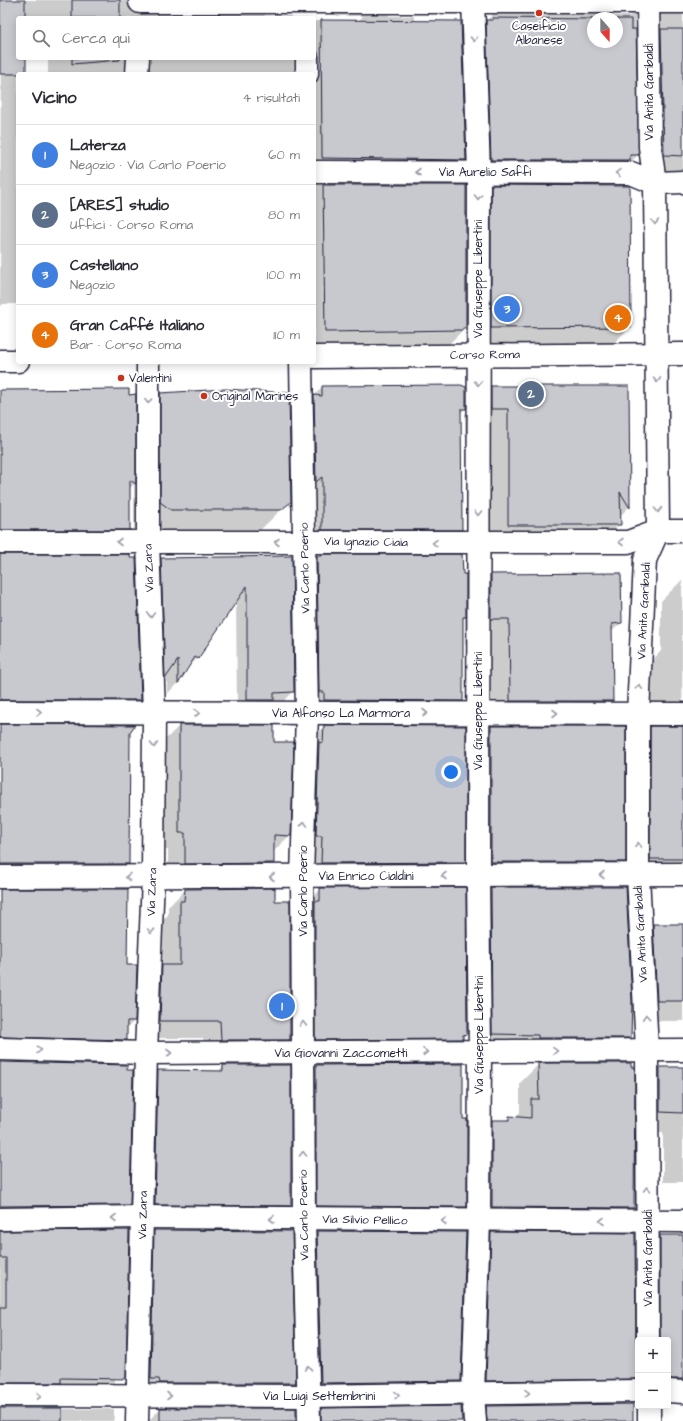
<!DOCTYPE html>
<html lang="it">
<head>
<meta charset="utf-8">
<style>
  body { margin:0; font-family:"Architects Daughter",sans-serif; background:#f2f2f3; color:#2b2b33 }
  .controls { position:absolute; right:12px; bottom:12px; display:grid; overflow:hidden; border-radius:4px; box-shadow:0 2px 10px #0003 }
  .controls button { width:36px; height:36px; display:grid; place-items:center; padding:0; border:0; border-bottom:1px solid #e1e1e2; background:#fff; color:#2b2b33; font:20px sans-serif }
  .compass { position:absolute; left:587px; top:12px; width:36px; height:36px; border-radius:50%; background:#fff; box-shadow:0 2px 10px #0003; rotate:159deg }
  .you { position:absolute; left:451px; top:772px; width:14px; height:14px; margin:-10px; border:3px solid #fff; border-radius:50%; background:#1a73e8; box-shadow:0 0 0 6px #1a73e833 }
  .badge { display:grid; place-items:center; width:26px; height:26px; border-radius:50%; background:#1a73e8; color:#fff; font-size:13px; font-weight:700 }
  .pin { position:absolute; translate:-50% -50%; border:2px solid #fff; box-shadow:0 1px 4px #0006 }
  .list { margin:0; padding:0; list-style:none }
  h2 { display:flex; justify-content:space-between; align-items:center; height:52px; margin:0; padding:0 16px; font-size:17px }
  h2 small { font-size:13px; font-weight:400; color:#7c7c81 }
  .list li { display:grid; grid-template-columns:26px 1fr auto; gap:12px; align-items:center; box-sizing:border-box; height:60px; padding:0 16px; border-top:1px solid #e1e1e2 }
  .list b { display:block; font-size:15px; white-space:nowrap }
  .list p { margin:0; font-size:13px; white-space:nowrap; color:#7c7c81 }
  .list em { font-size:13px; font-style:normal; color:#7c7c81 }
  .icon { flex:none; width:22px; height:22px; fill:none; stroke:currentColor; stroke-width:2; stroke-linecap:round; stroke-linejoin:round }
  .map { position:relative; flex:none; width:683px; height:1421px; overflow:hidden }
  .search { position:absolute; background:#fff; box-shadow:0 2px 10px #0003; left:16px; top:16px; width:300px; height:44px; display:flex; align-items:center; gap:10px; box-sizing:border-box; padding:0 14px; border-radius:4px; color:#7c7c81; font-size:15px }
  .panel { position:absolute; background:#fff; box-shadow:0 2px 10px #0003; left:16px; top:72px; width:300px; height:292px; border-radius:4px }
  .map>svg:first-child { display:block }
  .shadow { fill:#0003; fill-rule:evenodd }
  .building { fill:#c8c8cf; stroke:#22223b }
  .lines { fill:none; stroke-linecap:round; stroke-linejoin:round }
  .minor-casing { stroke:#22223b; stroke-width:25 }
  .major-casing { stroke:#22223b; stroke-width:25 }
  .minor { stroke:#fff; stroke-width:22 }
  .major { stroke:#fff; stroke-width:22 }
  .oneway { stroke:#9c9ca7 }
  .poi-dot { fill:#c8321e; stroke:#fff; stroke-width:1.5 }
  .labels { text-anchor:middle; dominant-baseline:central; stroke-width:4; stroke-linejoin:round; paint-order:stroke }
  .poi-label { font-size:12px; fill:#22223b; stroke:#fff; text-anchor:start }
  .street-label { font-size:12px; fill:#22223b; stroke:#fff }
</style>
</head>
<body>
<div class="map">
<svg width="683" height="1421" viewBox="0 0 683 1421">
  <rect width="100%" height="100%" fill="#fff"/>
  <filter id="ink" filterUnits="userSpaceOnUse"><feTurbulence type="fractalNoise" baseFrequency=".025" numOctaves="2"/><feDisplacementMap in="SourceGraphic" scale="8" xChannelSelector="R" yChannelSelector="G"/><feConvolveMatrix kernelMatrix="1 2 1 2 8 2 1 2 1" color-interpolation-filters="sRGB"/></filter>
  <g filter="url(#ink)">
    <g class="shadow">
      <polygon points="1,0 280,0 264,16 291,16 291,18 18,18 18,58 25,58 25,74 18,74 18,304 3,304 0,307"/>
      <path d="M337 0H403L388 16H414V22L461 47 493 14H467L683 0V180H639V154L611 181H608L602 187H629L630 327 603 354H465V328L440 353 314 356V74H48V58H314V21H358L363 16H337ZM623 12 632 16H613V15ZM635 14 661 16 635 41ZM593 18H617V42H593ZM464 161 465 186H439ZM465 186H492L465 213Z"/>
      <polygon points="322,387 465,409 460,413 461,529 435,556 465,601 491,575 621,623 611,632 612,701 586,727 624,861 603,883 469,883 470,748 491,727 484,727 483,646 465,645 465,617 462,620 462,700 450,713 312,712 305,569 319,556 296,556 296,502 289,507 289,502 254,536 144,537 134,529 134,484 129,489 129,529 107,551 0,551 0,391 128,396 134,420 161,394 289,422"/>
      <polygon points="492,387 628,387 629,507 620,516 620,524 593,551 482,551 481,436 465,435 465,414"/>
      <polygon points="0,556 140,700 118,721 0,721"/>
      <polygon points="291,557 293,692 282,703 237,711 236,600 197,659 186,669 177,684 167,694 167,675 155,688 150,570 161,559"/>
      <polygon points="682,580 683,879 630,879 630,748 651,727 672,727 668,723 641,722 641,672 661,651 661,601"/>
      <polygon points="0,726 128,864 106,885 0,886"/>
      <polygon points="179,726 273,726 274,743 290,835 273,852 273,863 256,880 168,881 168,850 162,850 162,743"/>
      <polygon points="324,726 465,727 465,862 443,884 300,884 302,748"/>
      <polygon points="491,888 630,1037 609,1059 471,1055 470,910"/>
      <polygon points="321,889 466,1033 440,1060 294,1061 299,911"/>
      <polygon points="0,890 126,966 134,1021 126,1029 126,1040 105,1060 0,1057"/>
      <polygon points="185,890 289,1039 272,1057 204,1057 203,1038 143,1038 145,984 163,966 163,920 168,915 168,907"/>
      <polygon points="653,925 683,925 683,1021 637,1021 633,945"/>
      <polygon points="0,1063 129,1204 108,1225 0,1227"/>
      <polygon points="539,1064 633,1208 614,1227 473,1226 474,1140 492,1121 506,1121 509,1117 514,1118 520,1112 520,1083"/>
      <polygon points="223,1066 290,1205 269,1226 134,1225 137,1092 158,1071 218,1072"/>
      <polygon points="316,1066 466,1206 445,1227 296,1226 295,1086"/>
      <polygon points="660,1068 683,1068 683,1182 663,1182 663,1133 639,1133 639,1088"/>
      <polygon points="155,1231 291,1232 295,1383 273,1405 139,1404 133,1252"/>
      <polygon points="0,1232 115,1299 114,1382 93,1403 0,1403"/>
      <polygon points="317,1232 460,1381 438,1402 299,1404 296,1253"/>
      <polygon points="492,1233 634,1340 638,1348 638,1401 466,1401 471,1254"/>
      <polygon points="661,1236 683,1236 683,1401 668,1401 668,1340 640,1340 640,1257"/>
      <polygon points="461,1407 463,1421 310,1421 322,1409"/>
      <polygon points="487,1407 632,1421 473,1421"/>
      <rect x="0" y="1409" width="114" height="12"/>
      <polygon points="160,1409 295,1409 297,1421 148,1421"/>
    </g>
    <g class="building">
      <polygon points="0,0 25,0 25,18 18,18 18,58 26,58 26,74 0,74"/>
      <rect x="72" y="0" width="48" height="18"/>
      <polygon points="493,18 593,19 593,42 617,42 617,19 631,19 631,29 636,29 639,155 630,155 630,160 491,160 486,20 493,20"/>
      <polygon points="321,20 461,21 466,160 322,158"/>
      <polygon points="661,29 683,29 683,156 664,155"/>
      <polygon points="72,58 120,58 120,60 72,64"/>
      <polygon points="323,185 466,185 466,328 463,328 463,330 325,332"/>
      <polygon points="491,185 630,186 631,327 491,328"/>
      <polygon points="461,385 466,387 466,409 461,409 462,530 322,530 322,477 316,482 314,395 322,396 322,386"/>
      <polygon points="491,386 629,386 630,508 620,492 621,525 508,525 508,409 491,409"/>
      <polygon points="129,389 129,395 136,394 136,484 130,480 130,530 0,530 0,390"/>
      <polygon points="225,389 289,393 291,502 281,510 171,510 160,502 160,393"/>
      <polygon points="0,554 130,554 130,558 136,558 141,700 0,700"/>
      <polygon points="322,554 462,554 463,574 466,574 466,617 463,617 463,701 324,700 324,692 319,692 317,556 322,556"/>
      <polygon points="292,556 294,692 274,693 274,700 247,700 247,586 198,659 195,657 178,684 178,660 165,679 161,558"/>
      <polygon points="621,573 622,623 612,624 613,701 510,701 509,619 491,619 491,574"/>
      <polygon points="0,724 135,725 130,732 129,864 0,864"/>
      <polygon points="179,725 274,725 274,742 294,742 291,836 274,835 274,863 185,864 185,833 179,833"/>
      <polygon points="324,725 466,726 466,862 321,863 322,836 316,836 319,742 323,743"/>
      <rect x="491" y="726" width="135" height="136"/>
      <rect x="650" y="726" width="33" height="133"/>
      <polygon points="466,887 467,1034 463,1035 463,1039 315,1040 315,901 320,901 320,888"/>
      <polygon points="491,887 626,887 632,1001 631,1038 538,1038 538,1035 492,1034"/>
      <polygon points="275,888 275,901 290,901 290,1040 221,1040 220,1021 160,1021 162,965 180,965 180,901 184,901 185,889"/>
      <polygon points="0,889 128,889 127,965 137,965 135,1021 127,1021 127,1040 0,1037"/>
      <polygon points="653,924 683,924 683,1001 657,1001"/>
      <polygon points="0,1062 127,1065 127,1070 133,1070 130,1205 0,1206"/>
      <polygon points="538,1063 631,1063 631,1067 635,1067 634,1208 492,1207 492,1120 509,1120 509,1116 531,1118 531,1099 539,1099"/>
      <polygon points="463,1064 463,1119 467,1119 467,1207 316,1206 316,1065"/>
      <polygon points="223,1065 291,1065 291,1206 155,1205 158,1070 223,1071"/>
      <polygon points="660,1067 683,1067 683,1113 660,1112"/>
      <polygon points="129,1230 126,1379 61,1378 61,1383 0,1383 0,1307 6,1307 6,1258 0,1258 0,1231"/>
      <polygon points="154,1230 292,1231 296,1383 160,1383 159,1379 151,1379"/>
      <polygon points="317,1231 466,1232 461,1381 321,1383"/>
      <polygon points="491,1232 634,1233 635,1235 636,1340 638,1347 638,1379 486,1381"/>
      <polygon points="660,1235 683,1235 683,1379 668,1379 668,1340 660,1340"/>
      <polygon points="633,1404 633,1421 487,1421 486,1406"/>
      <polygon points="461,1406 462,1421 321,1421 321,1408"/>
      <rect x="0" y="1408" width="62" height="13"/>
      <rect x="160" y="1408" width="136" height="13"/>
    </g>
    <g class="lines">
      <defs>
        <g id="minor">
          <polyline points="473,0 479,172 478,875 480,1052 479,1221 473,1394 475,1421"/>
          <polyline points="140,2 683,2"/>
          <polyline points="137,74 138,58"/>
          <polyline points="307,74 307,58"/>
          <polyline points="314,172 631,173 655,183 650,147 648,0"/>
          <polyline points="314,357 683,354"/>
          <polyline points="0,361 18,361"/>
          <polyline points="301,362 307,713 302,877 304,1219 309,1421"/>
          <polyline points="0,542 628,542 658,531"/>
          <polyline points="0,712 683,714"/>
          <polyline points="0,877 683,874"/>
          <polyline points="0,1049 146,1053 683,1050"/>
          <polyline points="0,1219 143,1217 683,1221"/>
          <polyline points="648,1340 647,1050 638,875 638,714 645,560 658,531"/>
          <polyline points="668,1391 683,1392"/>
          <polyline points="0,1395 309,1396 638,1391"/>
          <polyline points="649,1406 649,1421"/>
          <polyline points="137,1421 146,1053 153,877 154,713 148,542 148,362"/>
        </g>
        <polyline id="major" points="683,182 655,183 658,531 683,531"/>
      </defs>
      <use href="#minor" class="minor-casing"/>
      <use href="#major" class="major-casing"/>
      <use href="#minor" class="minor"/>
      <use href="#major" class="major"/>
    </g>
    <defs><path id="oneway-chevron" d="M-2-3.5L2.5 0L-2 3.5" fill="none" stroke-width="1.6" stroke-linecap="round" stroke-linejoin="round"/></defs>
    <g class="oneway">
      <use href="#oneway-chevron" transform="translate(474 39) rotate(88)"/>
      <use href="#oneway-chevron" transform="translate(418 172) rotate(180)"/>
      <use href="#oneway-chevron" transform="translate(618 173) rotate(-179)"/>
      <use href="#oneway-chevron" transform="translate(478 197) rotate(90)"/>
      <use href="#oneway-chevron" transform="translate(655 222) rotate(89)"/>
      <use href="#oneway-chevron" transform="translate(657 380) rotate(89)"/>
      <use href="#oneway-chevron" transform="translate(478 383) rotate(90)"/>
      <use href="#oneway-chevron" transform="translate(148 401) rotate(90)"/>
      <use href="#oneway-chevron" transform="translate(658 510) rotate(89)"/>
      <use href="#oneway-chevron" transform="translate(478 513) rotate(90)"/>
      <use href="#oneway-chevron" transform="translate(119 542) rotate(180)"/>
      <use href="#oneway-chevron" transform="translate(277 542) rotate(180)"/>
      <use href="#oneway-chevron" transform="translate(621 542) rotate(180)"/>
      <use href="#oneway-chevron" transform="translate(435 543) rotate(-179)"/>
      <use href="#oneway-chevron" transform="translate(151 615) rotate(88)"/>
      <use href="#oneway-chevron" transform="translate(639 687) rotate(-87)"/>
      <use href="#oneway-chevron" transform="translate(39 712)"/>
      <use href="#oneway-chevron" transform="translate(197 713)"/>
      <use href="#oneway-chevron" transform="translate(425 713)"/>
      <use href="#oneway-chevron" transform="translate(555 713)"/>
      <use href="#oneway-chevron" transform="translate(154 745) rotate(90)"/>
      <use href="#oneway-chevron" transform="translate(304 824) rotate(-88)"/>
      <use href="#oneway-chevron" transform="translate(638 845) rotate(-90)"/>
      <use href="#oneway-chevron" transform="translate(602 875) rotate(180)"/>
      <use href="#oneway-chevron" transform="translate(444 876) rotate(180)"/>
      <use href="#oneway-chevron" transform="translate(128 877) rotate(-180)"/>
      <use href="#oneway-chevron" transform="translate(272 877) rotate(180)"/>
      <use href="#oneway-chevron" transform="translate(151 931) rotate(92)"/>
      <use href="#oneway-chevron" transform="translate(646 1017) rotate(-93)"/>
      <use href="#oneway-chevron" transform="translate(303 1024) rotate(-90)"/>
      <use href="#oneway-chevron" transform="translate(39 1050) rotate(2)"/>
      <use href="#oneway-chevron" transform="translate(555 1051) rotate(-1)"/>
      <use href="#oneway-chevron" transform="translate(425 1052)"/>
      <use href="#oneway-chevron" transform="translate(169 1053)"/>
      <use href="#oneway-chevron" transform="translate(303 1154) rotate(-90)"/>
      <use href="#oneway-chevron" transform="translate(647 1189) rotate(-90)"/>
      <use href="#oneway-chevron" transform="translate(114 1218) rotate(180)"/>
      <use href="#oneway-chevron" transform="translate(272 1219) rotate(-180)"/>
      <use href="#oneway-chevron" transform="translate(444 1221) rotate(-179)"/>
      <use href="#oneway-chevron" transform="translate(602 1221) rotate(180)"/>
      <use href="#oneway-chevron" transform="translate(308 1368) rotate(-92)"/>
      <use href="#oneway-chevron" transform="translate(527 1393) rotate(-1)"/>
      <use href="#oneway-chevron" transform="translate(397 1395) rotate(-1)"/>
      <use href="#oneway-chevron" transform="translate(39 1396)"/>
      <use href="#oneway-chevron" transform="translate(169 1396)"/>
    </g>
  </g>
  <g class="poi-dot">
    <circle cx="539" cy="13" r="4"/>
    <circle cx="121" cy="378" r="4"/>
    <circle cx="204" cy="396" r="4"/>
  </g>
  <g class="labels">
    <g class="poi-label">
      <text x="539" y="26" text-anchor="middle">Caseificio<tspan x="539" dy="14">Albanese</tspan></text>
      <text x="129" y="378">Valentini</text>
      <text x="212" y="396">Original Marines</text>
    </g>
    <g class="street-label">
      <text transform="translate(649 92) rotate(-90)">Via Anita Garibaldi</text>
      <text x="485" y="172">Via Aurelio Saffi</text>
      <text transform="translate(478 279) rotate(-90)">Via Giuseppe Libertini</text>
      <text transform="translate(485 355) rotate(-1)">Corso Roma</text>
      <text transform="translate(366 542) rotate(1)">Via Ignazio Ciaia</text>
      <text transform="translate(149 568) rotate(-92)">Via Zara</text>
      <text transform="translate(305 568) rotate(-91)">Via Carlo Poerio</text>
      <text transform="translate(644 611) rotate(-87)">Via Anita Garibaldi</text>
      <text transform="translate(478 711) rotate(-90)">Via Giuseppe Libertini</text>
      <text x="341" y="713">Via Alfonso La Marmora</text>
      <text x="366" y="876">Via Enrico Cialdini</text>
      <text transform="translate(303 891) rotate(-90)">Via Carlo Poerio</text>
      <text transform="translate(152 892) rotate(-88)">Via Zara</text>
      <text transform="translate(641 934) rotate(-93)">Via Anita Garibaldi</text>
      <text transform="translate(479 1035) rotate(-90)">Via Giuseppe Libertini</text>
      <text x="341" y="1053">Via Giovanni Zaccometti</text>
      <text transform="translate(143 1215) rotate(-89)">Via Zara</text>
      <text transform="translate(304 1215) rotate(-91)">Via Carlo Poerio</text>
      <text transform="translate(365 1220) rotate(1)">Via Silvio Pellico</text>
      <text transform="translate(648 1258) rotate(-90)">Via Anita Garibaldi</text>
      <text x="319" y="1396">Via Luigi Settembrini</text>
    </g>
  </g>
</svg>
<div class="controls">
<button>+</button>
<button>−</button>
</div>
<svg class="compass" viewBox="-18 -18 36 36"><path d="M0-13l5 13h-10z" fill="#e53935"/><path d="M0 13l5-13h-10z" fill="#7c7c81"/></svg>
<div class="you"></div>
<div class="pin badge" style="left:282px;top:1006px;background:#3f7fe0">1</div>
<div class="pin badge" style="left:531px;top:394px;background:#5c6f8a">2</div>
<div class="pin badge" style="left:507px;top:309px;background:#3f7fe0">3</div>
<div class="pin badge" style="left:618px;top:318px;background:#e8710a">4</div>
<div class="search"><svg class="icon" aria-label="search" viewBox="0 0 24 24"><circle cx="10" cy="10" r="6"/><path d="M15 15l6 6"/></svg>Cerca qui</div>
<section class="panel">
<h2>Vicino<small>4 risultati</small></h2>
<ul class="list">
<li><span class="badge" style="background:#3f7fe0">1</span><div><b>Laterza</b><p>Negozio · Via Carlo Poerio</p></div><em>60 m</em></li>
<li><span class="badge" style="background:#5c6f8a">2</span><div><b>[ARES] studio</b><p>Uffici · Corso Roma</p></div><em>80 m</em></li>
<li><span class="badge" style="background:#3f7fe0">3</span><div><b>Castellano</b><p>Negozio</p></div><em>100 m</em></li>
<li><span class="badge" style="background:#e8710a">4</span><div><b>Gran Caffé Italiano</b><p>Bar · Corso Roma</p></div><em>110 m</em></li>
</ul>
</section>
</div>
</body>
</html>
